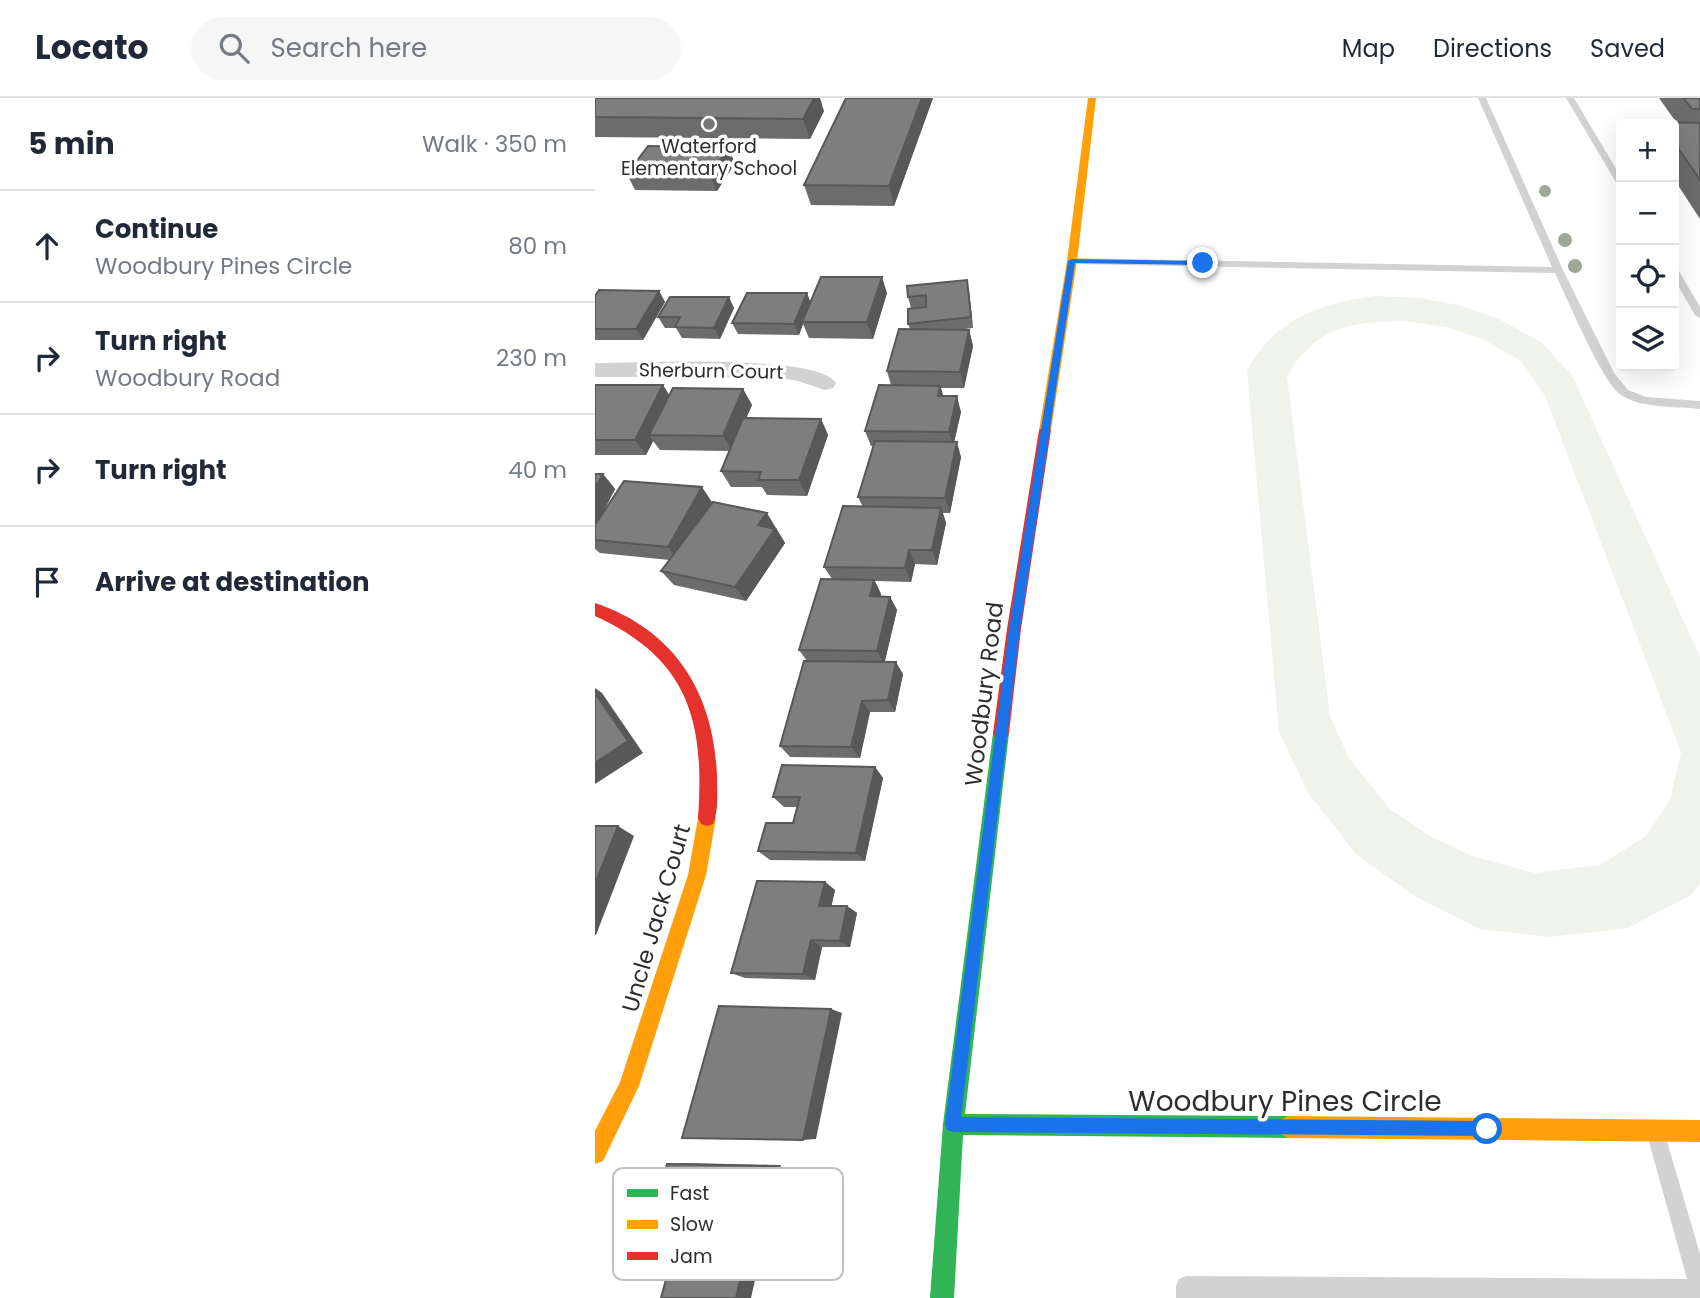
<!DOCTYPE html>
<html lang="en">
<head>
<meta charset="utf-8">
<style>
  body { margin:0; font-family:Poppins,sans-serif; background:#f6f6f7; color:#1f2937 }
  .controls { position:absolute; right:21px; top:21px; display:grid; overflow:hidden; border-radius:7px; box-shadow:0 7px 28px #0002 }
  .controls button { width:63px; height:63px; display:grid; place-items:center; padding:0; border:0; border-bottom:2px solid #e0e1e3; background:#fff; color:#1f2937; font:35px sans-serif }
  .stop { position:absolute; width:21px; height:21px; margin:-16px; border:5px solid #1a73e8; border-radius:50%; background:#fff }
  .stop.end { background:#1a73e8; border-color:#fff; box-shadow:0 2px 7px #0008 }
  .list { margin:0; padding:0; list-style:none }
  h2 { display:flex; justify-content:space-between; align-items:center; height:91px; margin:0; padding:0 28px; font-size:30px }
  h2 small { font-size:23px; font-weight:400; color:#747a83 }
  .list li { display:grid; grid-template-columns:46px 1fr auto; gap:21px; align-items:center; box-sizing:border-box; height:112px; padding:0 28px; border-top:2px solid #e0e1e3 }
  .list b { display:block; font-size:26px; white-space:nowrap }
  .list p { margin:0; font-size:23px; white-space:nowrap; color:#747a83 }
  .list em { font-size:23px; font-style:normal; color:#747a83 }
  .icon { flex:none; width:38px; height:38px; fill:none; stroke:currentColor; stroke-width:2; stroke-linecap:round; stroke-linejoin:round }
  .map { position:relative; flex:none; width:1105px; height:1200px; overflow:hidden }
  header { display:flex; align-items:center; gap:42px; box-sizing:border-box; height:98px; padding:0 35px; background:#fff; border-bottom:2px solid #e0e1e3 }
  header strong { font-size:33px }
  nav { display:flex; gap:38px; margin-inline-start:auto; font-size:24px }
  .search { width:490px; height:63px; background:#f6f6f7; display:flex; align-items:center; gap:18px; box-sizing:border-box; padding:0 24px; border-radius:38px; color:#747a83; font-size:26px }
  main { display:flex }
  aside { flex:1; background:#fff }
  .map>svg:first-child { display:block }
  .green { fill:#eff3ec; fill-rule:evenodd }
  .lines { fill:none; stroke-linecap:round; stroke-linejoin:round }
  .lane { fill:#d2d2d2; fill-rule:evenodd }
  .street { fill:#d2d2d2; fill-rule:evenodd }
  .fast { fill:#30b455; fill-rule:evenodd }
  .slow { fill:#ff9f0a; fill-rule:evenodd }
  .jam { fill:#e5322d; fill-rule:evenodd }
  .tree { fill:#9da996 }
  .wall { fill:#6c6c6c }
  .shaded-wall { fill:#585858 }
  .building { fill:#7e7e7e; stroke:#585858; stroke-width:2 }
  .route { fill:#1a73e8 }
  .poi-dot { fill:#767676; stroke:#fff; stroke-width:2.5 }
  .labels { text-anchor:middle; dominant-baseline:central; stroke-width:7; stroke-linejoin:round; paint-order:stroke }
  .far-poi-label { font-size:19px; fill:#2d2d2d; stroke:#fff }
  .far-street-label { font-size:19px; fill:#2d2d2d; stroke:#fff }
  .street-label { font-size:23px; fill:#2d2d2d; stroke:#fff }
  .near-street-label { font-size:28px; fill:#2d2d2d; stroke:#fff }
  .key { fill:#fff; stroke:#c0c0c0; stroke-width:2 }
  .key-label { font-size:19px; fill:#2d2d2d }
</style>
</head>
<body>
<header>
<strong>Locato</strong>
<div class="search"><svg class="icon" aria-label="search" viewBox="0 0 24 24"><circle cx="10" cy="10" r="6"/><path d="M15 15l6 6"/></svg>Search here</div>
<nav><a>Map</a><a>Directions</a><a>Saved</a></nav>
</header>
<main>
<aside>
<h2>5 min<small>Walk · 350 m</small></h2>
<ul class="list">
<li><svg class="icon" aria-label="ahead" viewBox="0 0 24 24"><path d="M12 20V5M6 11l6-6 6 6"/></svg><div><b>Continue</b><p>Woodbury Pines Circle</p></div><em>80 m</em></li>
<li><svg class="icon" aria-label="right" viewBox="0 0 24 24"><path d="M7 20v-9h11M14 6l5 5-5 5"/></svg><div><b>Turn right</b><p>Woodbury Road</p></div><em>230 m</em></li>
<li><svg class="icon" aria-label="right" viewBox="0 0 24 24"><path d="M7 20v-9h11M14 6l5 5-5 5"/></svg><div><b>Turn right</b></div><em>40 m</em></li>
<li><svg class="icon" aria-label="arrive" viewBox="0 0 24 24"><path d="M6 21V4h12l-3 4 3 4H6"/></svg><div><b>Arrive at destination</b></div></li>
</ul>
</aside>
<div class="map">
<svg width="1105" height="1200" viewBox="0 0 1105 1200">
  <rect width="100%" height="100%" fill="#fff"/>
  <path class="green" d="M780 198 824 200 864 207 904 221 946 244 977 277 1105 559V786L1096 797 1033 830 955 839 884 831 818 797 761 756 713 695 684 634 652 273C679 221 725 205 780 198ZM809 223 852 229 887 241 926 263 950 298 1086 654 1075 702 1051 738 1005 767 940 775 877 758 833 737 795 711 754 660 735 618 692 278C722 228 755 224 809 223Z"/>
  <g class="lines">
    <g class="lane">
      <path d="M883 0H891L968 172 1019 275 1033 292 1051 299 1105 303V311C1081 308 1047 311 1026 297 1007 284 972 200 960 175L477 166 472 163 477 160 957 169Z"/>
      <polygon points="971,0 979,0 1026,79 1026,88 1022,86"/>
      <polygon points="1079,170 1084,173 1105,209 1105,220 1100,217 1079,181"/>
      <polygon points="1062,1031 1069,1033 1071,1040 1105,1156 1105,1200 581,1200 581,1188 584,1181 591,1178 1092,1181 1053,1040 1055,1033"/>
    </g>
    <path class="street" d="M0 265C40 265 222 255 241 285L238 290 230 292 203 283 179 279H0Z"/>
    <polygon class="fast" points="406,628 412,630 414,635 370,1016 693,1018 700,1022 704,1029 700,1036 693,1040 368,1037 359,1200 335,1200 348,1026 398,635 400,630"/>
    <g class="slow">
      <polygon points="493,0 501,0 482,163 456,332 450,336 444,332 472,163"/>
      <polygon points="112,712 118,714 121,720 111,777 44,988 8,1063 0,1066 0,1033 25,984 93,777 103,720 106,714"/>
      <polygon points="693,1018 1105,1022 1105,1044 693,1040 686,1036 682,1029 686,1022"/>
    </g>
    <g class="jam">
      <polygon points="450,328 456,332 426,531 414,635 412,640 406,642 400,640 398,635 412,531 444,332"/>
      <path d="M0 505C80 532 119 595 122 678 122 693 124 712 118 726L112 728 106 726 103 720C110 623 94 561 0 518Z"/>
    </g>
  </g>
  <g class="tree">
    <circle cx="950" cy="93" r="6"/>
    <circle cx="970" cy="142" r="7"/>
    <circle cx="980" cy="168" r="7"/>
  </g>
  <g class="wall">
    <polygon points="0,0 229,13 215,41 0,39"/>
    <polygon points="338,0 299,108 216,107 209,87"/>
    <polygon points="1064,0 1105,0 1105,121 1079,81 1079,26 1064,26 1065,24 1081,24"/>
    <polygon points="140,65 122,93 40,92 32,76"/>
    <polygon points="64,193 70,204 48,242 0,242 0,198"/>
    <polygon points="374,193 378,230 362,232 374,232 378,248 369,290 346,290 348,298 366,314 359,344 366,359 355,415 348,415 351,425 342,467 320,466 316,484 280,483 286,496 286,498 295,499 302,512 290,563 308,576 300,614 275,614 265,660 195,659 185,648 212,563 204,552 237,481 229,469 268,409 263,399 278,348 276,348 270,333 296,287 292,273 315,231 313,226 316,210 313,199"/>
    <polygon points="212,195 215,204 292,195 278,241 214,240 208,226 204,237 143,236 137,225"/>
    <polygon points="139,210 125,241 87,240 81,230 70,230 63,219"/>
    <polygon points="0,287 75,297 148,291 157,307 151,320 226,321 233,337 212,398 172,397 167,389 136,389 126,373 134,353 65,352 58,343 51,357 0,357"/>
    <polygon points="0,376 8,376 20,391 9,412 117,404 114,410 181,430 190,445 151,503 79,487 66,473 75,462 5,455 0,451"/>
    <polygon points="280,669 288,680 270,763 175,762 163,753 198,725 203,709 189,709 178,699"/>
    <polygon points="230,784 240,792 236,808 252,808 262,815 255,849 227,849 220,882 150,880 136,875"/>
    <polygon points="91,1065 186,1067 76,1163 72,1066"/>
  </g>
  <g class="shaded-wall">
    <polygon points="219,0 225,0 229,13 215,41 208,21"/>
    <polygon points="327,0 338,0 299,108 294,88"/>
    <polygon points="133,49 140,65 122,93 115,77"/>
    <polygon points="287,179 292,195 278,241 272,224"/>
    <polygon points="372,182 374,193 378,230 376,219"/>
    <polygon points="64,193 70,204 48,242 41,231"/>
    <polygon points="212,195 216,206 207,224 208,226 204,237 199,226"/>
    <polygon points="134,199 139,210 125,241 119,230"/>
    <polygon points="374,232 378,248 369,290 365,274"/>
    <polygon points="68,287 78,303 54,337 58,343 51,357 40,342"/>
    <polygon points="345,288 350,303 343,298"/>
    <polygon points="148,291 157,307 137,353 128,338"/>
    <polygon points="362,298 366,314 358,349 354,334"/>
    <polygon points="226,321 233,337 212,398 204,382"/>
    <polygon points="362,344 366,359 355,415 350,400"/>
    <polygon points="8,376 20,391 0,430 0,390"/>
    <polygon points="107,389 117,404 85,463 73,449"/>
    <polygon points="346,410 351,425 342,467 337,452"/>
    <polygon points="172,415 190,445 151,503 140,489 163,427"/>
    <polygon points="314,452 320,466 316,484 310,470"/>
    <polygon points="279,482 286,496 282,512 275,498"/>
    <polygon points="295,499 302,512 289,566 282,553"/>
    <polygon points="301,564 308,576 300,614 293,602"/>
    <polygon points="0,590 7,595 48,655 0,686"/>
    <polygon points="267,603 275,614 265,660 256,649"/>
    <polygon points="280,669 288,680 270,763 261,755"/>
    <polygon points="23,728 39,738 1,837 0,837 0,786"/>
    <polygon points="230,784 240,792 235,815 224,808"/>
    <polygon points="252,808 262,815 255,849 245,843"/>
    <polygon points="216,842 227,849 220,882 208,876"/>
    <polygon points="236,911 247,915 221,1041 208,1042"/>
    <polygon points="186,1067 156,1200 141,1200 171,1068"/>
  </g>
  <g class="building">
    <polygon points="0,0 219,0 208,21 0,19"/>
    <polygon points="251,0 327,0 294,88 209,87"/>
    <polygon points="1088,0 1105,0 1105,11 1097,11"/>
    <polygon points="1065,24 1105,25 1105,82 1079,44 1079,26 1067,26"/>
    <polygon points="53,48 133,49 115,77 32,76"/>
    <polygon points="226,179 287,179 272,224 207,224"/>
    <polygon points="372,182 376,219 313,226 313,211 331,209 331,197 313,199 312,188"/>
    <polygon points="4,192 64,193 41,231 0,231 0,198"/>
    <polygon points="152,195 212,195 199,226 137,225"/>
    <polygon points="75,199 134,199 119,230 80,229 85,219 63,219"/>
    <polygon points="304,231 374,232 365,274 292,273"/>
    <polygon points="0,287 68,287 40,342 0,342"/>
    <polygon points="284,287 345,288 343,298 362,298 354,334 270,333"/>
    <polygon points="78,290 148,291 128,338 54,337"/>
    <polygon points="148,320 226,321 204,382 163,382 166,374 126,373"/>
    <polygon points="280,343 362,344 350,400 263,399"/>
    <polygon points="0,376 8,376 0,390"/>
    <polygon points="29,383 107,389 73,449 0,442 0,427"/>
    <polygon points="118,404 172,415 163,427 180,431 140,489 66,473"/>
    <polygon points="248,408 346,410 337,452 314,452 310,470 229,469"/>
    <polygon points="226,481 279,482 275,498 295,499 282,553 204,552"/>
    <polygon points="209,563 301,564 293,602 267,603 256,649 185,648"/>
    <polygon points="0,595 33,643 0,665"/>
    <polygon points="187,667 280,669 261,755 163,753 171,725 198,725 205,699 178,699"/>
    <polygon points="0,728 23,728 0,786"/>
    <polygon points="162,783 230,784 224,808 252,808 245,843 216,842 208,876 136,875"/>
    <polygon points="124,908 236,911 208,1042 87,1040"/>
    <polygon points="72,1066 171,1068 141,1200 66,1200 76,1163 45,1162"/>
  </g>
  <polygon class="route" points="477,161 608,163 612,165 608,167 480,165 425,531 366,1019 892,1023 897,1025 899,1031 897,1036 892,1038 358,1034 352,1032 350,1026 414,531 473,163"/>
  <circle class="poi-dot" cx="114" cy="26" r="7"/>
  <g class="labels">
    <g class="far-poi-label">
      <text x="114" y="48">Waterford<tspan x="114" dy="22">Elementary School</tspan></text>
    </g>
    <g class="far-street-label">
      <text transform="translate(116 273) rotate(1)">Sherburn Court</text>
    </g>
    <g class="street-label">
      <text transform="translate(389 596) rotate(-83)">Woodbury Road</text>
      <text transform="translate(61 820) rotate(-74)">Uncle Jack Court</text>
    </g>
    <g class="near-street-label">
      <text x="690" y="1003">Woodbury Pines Circle</text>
    </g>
  </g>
  <rect x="18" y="1070" width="230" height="112" rx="10" class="key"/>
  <rect x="32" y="1091" width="31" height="8" fill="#30b455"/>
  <rect x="32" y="1122" width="31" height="9" fill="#ff9f0a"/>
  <rect x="32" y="1154" width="31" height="8" fill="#e5322d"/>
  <g class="key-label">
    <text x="75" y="1102">Fast</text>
    <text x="75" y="1133">Slow</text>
    <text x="75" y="1165">Jam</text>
  </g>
</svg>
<div class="controls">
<button>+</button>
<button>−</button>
<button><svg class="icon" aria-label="locate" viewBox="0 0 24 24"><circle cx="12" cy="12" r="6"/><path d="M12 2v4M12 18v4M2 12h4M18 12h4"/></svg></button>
<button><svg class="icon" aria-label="layers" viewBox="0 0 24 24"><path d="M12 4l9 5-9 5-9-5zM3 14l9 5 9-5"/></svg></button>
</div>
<div class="stop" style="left:892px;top:1031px"></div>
<div class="stop end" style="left:608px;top:165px"></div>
</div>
</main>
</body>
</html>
